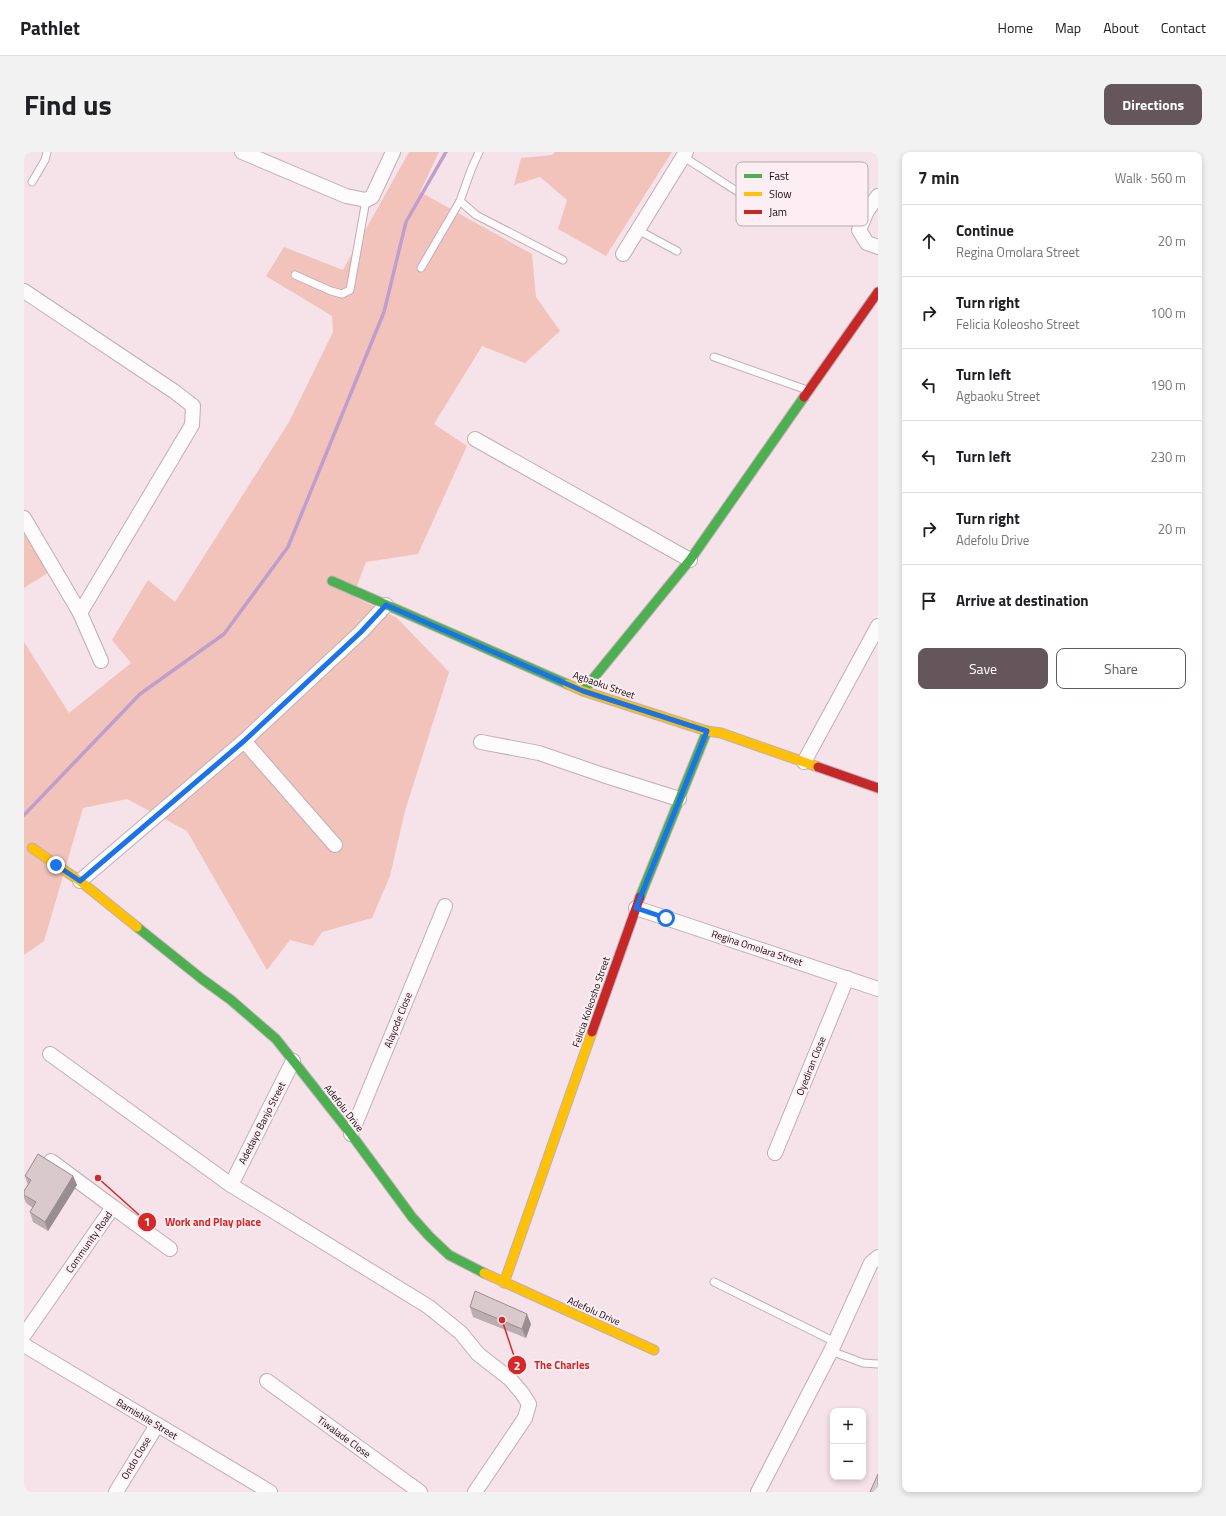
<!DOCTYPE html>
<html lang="en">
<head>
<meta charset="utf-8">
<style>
  body { margin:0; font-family:"Titillium Web",sans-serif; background:#f2f2f2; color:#202124 }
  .controls { position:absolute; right:12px; bottom:12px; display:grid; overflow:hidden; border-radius:8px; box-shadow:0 2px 6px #0003 }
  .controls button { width:36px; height:36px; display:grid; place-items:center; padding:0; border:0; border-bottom:1px solid #e0e0e0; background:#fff; color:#202124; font:20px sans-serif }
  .stop { position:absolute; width:12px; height:12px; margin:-9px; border:3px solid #1a73e8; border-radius:50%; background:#fff }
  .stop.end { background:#1a73e8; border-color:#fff; box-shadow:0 1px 4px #0008 }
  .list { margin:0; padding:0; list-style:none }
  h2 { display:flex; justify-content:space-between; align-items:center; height:52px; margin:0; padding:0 16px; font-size:17px }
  h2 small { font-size:13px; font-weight:400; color:#757577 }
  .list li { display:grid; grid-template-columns:26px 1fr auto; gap:12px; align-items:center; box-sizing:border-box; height:72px; padding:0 16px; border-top:1px solid #e0e0e0 }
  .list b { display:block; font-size:15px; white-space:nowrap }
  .list p { margin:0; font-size:13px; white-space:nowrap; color:#757577 }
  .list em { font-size:13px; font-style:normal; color:#757577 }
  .actions { display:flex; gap:8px; padding:12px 16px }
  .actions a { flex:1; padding:9px 0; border:1px solid #64565b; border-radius:8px; text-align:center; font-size:14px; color:#64565b }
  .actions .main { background:#64565b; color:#fff }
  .icon { flex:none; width:22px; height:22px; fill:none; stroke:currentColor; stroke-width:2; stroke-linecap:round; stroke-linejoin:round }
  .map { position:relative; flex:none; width:854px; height:1340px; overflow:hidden; border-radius:8px }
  header { display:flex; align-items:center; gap:24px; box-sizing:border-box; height:56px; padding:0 20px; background:#fff; border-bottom:1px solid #e0e0e0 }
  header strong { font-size:19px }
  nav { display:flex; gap:22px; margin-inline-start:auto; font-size:14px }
  .intro { display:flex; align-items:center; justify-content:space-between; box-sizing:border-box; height:96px; padding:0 24px }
  h1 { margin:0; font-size:28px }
  .button { padding:10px 18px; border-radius:8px; background:#64565b; color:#fff; font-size:14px; font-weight:700 }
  main { display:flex; gap:24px; padding:0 24px }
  aside { flex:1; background:#fff; border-radius:8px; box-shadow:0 2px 6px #0003 }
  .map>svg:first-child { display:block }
  .green { fill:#f2c3bb }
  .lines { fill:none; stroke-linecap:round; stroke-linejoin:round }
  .stream { stroke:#bf9ecc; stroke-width:3.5 }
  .lane-casing { stroke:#bfafb5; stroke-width:9 }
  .street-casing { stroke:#bfafb5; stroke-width:16 }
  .fast-casing { stroke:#bfafb5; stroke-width:11 }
  .slow-casing { stroke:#bfafb5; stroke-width:11 }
  .jam-casing { stroke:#bfafb5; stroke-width:11 }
  .lane { stroke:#fefbfc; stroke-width:7 }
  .street { stroke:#fefbfc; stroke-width:14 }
  .fast { stroke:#4caf50; stroke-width:9 }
  .slow { stroke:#ffc107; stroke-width:9 }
  .jam { stroke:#c62828; stroke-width:9 }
  .wall { fill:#bbadb0 }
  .shaded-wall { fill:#988d90 }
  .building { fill:#d9c9cd; stroke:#988d90 }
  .route { stroke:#1a73e8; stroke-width:5 }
  .labels { text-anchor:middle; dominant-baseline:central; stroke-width:4; stroke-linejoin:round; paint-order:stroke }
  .street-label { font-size:10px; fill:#150a0f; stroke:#fdeef3 }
  .key { fill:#fdeef3; stroke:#b7aaaf; stroke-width:1 }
  .key-label { font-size:11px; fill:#150a0f }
  .leader { fill:none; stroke:#d62828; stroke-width:1.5 }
  .callout-dot { fill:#d62828; stroke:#fdeef3; stroke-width:1.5 }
  .mark-label { font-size:12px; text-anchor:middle; font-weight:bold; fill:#fff }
  .callout-label { font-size:11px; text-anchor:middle; font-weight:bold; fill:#d62828; stroke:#fdeef3; stroke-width:4; stroke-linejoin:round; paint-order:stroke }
</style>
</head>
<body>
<header>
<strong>Pathlet</strong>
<nav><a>Home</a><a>Map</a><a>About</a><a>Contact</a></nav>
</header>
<div class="intro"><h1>Find us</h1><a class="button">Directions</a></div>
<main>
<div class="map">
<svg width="854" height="1340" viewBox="0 0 854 1340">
  <rect width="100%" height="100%" fill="#f6e2e9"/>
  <g class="green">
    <polygon points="385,0 415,0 396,40 508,102 512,145 536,179 501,211 458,194 410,272 443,294 394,402 342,410 329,444 373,466 425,520 381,659 366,724 348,766 298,780 289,794 266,788 243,818 163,679 103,647 59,656 20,789 0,803 0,490 45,561 107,511 88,488 124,428 151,450 265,270 309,180 308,164 242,124 260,95 319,118"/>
    <polygon points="531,0 648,0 582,104 534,77 543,48 516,25 490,33 497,6 528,3"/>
    <polygon points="0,368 30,417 0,436"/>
  </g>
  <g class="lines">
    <polyline class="stream" points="0,663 116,542 200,482 264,395 360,160 382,70 422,0"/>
    <defs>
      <g id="lane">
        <polyline points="455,0 447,18 436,49 452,63 539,108"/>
        <path d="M659 5C675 13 742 62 754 59L769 36"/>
        <polyline points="8,30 21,8 23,0"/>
        <polyline points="614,78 653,99"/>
        <polyline points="397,116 436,49"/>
        <polyline points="271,123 307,139 318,142 326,138 342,48"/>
        <polyline points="690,205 783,238"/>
        <polyline points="690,1130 811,1190"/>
        <polyline points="807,1199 839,1211 854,1212"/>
      </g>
      <g id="street">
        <polyline points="218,0 322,44 342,48 348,45 369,0"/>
        <polyline points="854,44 843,59 835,78 843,91 854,95"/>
        <polyline points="599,102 662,0"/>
        <polyline points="0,139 151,240 169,254 168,273 56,461"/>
        <polyline points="451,287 666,408"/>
        <polyline points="0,366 56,461 77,509"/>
        <polyline points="220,589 311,693"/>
        <polyline points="457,590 515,601 579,623 655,647"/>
        <polyline points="780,610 854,474"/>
        <polyline points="56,729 220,589 337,480 362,453"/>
        <polyline points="612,756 854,837"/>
        <polyline points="26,902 207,1033 405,1155 437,1181 454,1202 486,1227 498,1241 505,1252 501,1266 451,1340"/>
        <polyline points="327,982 421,754"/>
        <polyline points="751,1001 823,826"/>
        <polyline points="27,1009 89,1055"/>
        <polyline points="207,1033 269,909"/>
        <polyline points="0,1183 89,1055 146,1097"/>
        <polyline points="0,1193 246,1340"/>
        <polyline points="243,1229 396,1340"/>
        <polyline points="92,1340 133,1273"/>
        <polyline points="734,1340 807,1199 847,1111 854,1105"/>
      </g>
      <g id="fast">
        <polyline points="308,429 543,532"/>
        <polyline points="559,539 666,408 780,245"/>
        <polyline points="616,745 683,579"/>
        <polyline points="113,775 178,827 207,848 252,887 327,982 388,1065 405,1084 425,1103 460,1121"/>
      </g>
      <g id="slow">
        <polyline points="543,532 559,539 683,579 697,581 794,615"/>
        <polyline points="8,696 56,729 113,775"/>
        <polyline points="460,1121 630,1198"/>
        <polyline points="480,1131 568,880"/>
      </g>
      <g id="jam">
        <polyline points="780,245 854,140"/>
        <polyline points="794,615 854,636"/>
        <polyline points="568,880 616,745"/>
      </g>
    </defs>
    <use href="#lane" class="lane-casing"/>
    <use href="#street" class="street-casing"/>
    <use href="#fast" class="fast-casing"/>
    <use href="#slow" class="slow-casing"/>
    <use href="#jam" class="jam-casing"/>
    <use href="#lane" class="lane"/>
    <use href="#street" class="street"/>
    <use href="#fast" class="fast"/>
    <use href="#slow" class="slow"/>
    <use href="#jam" class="jam"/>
  </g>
  <g class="wall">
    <polygon points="1,1024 49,1024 53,1033 24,1079 9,1070 6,1060 9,1056 2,1051 0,1046 0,1039 4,1033"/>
    <polygon points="446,1155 507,1172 502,1186 449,1165"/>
  </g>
  <g class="shaded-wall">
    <polygon points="49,1024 53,1033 24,1079 21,1070"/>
    <polygon points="503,1162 507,1172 502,1186 498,1177"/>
  </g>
  <g class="building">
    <polygon points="14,1002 49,1024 21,1070 6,1060 12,1050 0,1043 0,1039 7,1028 1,1024"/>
    <polygon points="451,1139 503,1162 498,1177 446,1155"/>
    <polygon points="854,1322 854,1340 846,1340"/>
  </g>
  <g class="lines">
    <polyline class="route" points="32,713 56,729 220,589 337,480 362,453 559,539 683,579 612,756 642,766"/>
  </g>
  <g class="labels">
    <g class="street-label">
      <text transform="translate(580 533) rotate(19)">Agbaoku Street</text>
      <text transform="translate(733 796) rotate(18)">Regina Omolara Street</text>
      <text transform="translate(567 850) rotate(-71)">Felicia Koleosho Street</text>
      <text transform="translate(374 868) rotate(-68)">Alayode Close</text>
      <text transform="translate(787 914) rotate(-68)">Oyediran Close</text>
      <text transform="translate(320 956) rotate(52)">Adefolu Drive</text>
      <text transform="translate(238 971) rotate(-63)">Adedayo Banjo Street</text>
      <text transform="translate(65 1090) rotate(-55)">Community Road</text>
      <text transform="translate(570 1159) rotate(24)">Adefolu Drive</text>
      <text transform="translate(123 1267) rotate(31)">Bamishile Street</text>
      <text transform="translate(320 1285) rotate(36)">Tiwalade Close</text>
      <text transform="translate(112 1306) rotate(-59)">Ondo Close</text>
    </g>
  </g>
  <rect x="712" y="10" width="132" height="64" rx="6" class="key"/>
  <rect x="720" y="22" width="18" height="4" fill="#4caf50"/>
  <rect x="720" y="40" width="18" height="4" fill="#ffc107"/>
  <rect x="720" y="58" width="18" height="4" fill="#c62828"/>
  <g class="key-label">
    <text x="745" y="28">Fast</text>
    <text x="745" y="46">Slow</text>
    <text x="745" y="64">Jam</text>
  </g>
  <path class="leader" d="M74 1026L123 1070M478 1168L493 1213"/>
  <g class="callout-dot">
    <circle cx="74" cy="1026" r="4"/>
    <circle cx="478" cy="1168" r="4"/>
    <circle cx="123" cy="1070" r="10"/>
    <circle cx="493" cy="1213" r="10"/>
  </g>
  <g class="mark-label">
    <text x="123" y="1074">1</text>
    <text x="493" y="1218">2</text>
  </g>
  <g class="callout-label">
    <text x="189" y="1074">Work and Play place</text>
    <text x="538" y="1217">The Charles</text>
  </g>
</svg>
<div class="controls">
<button>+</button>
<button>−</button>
</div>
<div class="stop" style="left:642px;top:766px"></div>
<div class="stop end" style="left:32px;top:713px"></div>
</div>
<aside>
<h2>7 min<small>Walk · 560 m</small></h2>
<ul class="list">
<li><svg class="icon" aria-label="ahead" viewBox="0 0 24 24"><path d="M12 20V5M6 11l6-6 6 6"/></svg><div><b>Continue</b><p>Regina Omolara Street</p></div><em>20 m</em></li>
<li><svg class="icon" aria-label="right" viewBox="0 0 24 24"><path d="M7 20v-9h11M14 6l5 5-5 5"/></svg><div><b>Turn right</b><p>Felicia Koleosho Street</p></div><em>100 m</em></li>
<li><svg class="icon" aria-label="left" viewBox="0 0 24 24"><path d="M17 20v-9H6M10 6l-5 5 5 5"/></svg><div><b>Turn left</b><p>Agbaoku Street</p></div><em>190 m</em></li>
<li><svg class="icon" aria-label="left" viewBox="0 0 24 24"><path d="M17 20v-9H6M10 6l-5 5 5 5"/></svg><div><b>Turn left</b></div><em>230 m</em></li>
<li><svg class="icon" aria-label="right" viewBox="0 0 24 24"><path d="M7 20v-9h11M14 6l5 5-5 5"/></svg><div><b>Turn right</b><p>Adefolu Drive</p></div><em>20 m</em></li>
<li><svg class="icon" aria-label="arrive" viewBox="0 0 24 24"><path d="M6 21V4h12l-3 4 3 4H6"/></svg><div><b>Arrive at destination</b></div></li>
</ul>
<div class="actions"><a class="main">Save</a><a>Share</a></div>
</aside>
</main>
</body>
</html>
